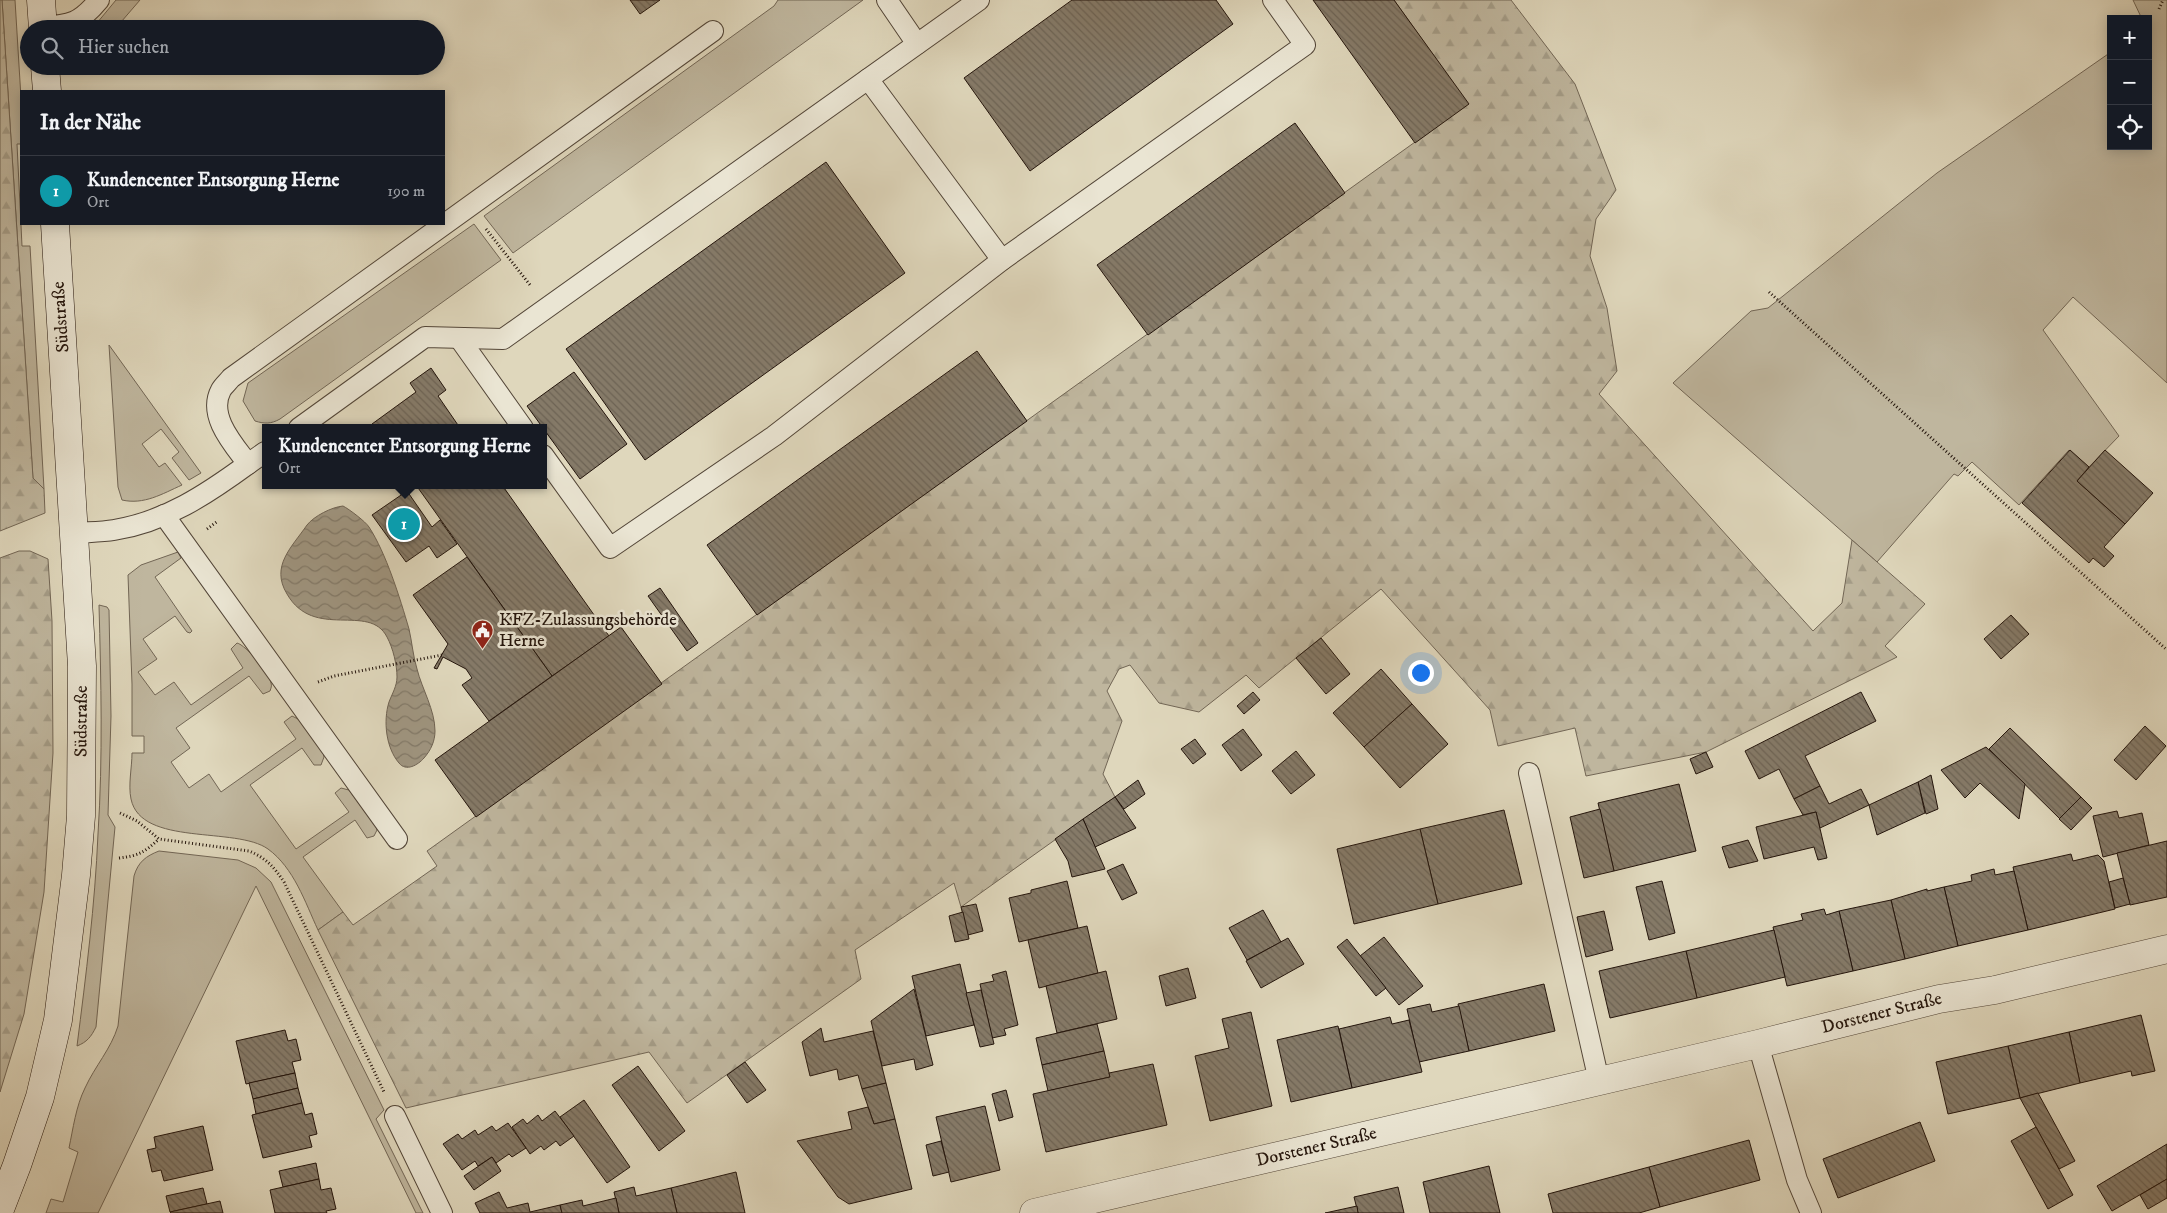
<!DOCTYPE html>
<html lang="de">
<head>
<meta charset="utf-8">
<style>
  body { margin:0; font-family:"IM FELL DW Pica",serif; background:#242831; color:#f1f3f6 }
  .controls { position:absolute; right:15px; top:15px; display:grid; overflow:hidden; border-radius:0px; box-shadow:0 2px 12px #0003 }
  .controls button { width:45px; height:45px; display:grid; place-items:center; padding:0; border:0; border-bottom:1px solid #363941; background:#171b24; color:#f1f3f6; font:25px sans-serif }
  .you { position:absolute; left:1420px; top:672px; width:18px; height:18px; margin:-12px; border:4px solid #fff; border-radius:50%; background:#1a73e8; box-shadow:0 0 0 8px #1a73e833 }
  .badge { display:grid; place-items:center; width:32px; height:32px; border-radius:50%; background:#ea580c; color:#fff; font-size:16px; font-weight:700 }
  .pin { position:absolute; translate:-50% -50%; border:2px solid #fff; box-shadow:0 1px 5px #0006 }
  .popup { position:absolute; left:262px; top:424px; width:285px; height:65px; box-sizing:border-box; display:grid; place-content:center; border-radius:0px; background:#171b24; filter:drop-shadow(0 1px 4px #0005); font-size:16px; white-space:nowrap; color:#9ea1a6 }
  .popup b { font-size:19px; color:#f1f3f6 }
  .popup::after { content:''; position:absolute; left:50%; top:100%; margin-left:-10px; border:10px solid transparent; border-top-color:#171b24 }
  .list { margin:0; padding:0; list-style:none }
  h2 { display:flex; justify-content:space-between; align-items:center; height:65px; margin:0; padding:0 20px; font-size:21px }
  h2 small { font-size:16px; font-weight:400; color:#9ea1a6 }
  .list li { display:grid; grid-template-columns:32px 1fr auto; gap:15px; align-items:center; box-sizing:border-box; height:70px; padding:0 20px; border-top:1px solid #363941 }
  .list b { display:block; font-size:19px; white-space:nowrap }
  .list p { margin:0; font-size:16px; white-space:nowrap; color:#9ea1a6 }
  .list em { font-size:16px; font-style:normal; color:#9ea1a6 }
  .icon { flex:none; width:28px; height:28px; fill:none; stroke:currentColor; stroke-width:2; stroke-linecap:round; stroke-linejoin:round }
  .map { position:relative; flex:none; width:2167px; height:1213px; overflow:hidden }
  .search { position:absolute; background:#171b24; box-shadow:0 2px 12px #0003; left:20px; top:20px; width:425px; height:55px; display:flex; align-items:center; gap:12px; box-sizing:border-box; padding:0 18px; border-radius:28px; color:#9ea1a6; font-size:19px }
  .panel { position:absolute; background:#171b24; box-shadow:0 2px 12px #0003; left:20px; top:90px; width:425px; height:135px; border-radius:0px }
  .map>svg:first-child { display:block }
  .green { fill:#bfb69e; stroke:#726655 }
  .forest { fill:url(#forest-firs); stroke:#726655 }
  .water { fill:url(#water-waves); stroke:#6e6252 }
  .building { fill:url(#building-back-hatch); stroke:#24150c }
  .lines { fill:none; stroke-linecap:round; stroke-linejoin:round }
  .lane-casing { stroke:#534638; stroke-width:22 }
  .street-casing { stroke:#534638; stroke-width:29 }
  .secondary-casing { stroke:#24150c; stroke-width:29 }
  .path { stroke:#24150c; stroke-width:3; stroke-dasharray:1 2.5; stroke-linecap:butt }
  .lane { stroke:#eae5d3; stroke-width:20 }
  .street { stroke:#eae5d3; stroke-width:28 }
  .secondary { stroke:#eae5d3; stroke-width:28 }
  .labels { text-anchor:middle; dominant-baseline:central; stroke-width:5; stroke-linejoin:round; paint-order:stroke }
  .street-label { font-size:18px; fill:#24150c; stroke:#eae5d3 }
  .poi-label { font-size:18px; fill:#24150c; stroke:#eae5d3; text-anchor:start }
</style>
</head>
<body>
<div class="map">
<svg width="2167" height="1213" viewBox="0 0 2167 1213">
  <defs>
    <pattern id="forest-firs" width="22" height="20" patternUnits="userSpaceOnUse" patternTransform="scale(1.25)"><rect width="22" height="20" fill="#bfb69e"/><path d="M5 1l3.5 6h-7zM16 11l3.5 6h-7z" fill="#a49c87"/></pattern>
    <pattern id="water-waves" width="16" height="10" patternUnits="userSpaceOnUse" patternTransform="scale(1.25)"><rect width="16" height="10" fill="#9f9580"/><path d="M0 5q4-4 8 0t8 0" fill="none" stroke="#817867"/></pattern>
    <pattern id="building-back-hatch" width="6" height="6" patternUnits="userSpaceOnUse" patternTransform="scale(1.25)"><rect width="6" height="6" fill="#857a68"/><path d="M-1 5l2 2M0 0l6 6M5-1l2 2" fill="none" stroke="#6d6354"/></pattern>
  </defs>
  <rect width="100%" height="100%" fill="#dfd7bc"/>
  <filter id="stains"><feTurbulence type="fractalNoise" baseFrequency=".004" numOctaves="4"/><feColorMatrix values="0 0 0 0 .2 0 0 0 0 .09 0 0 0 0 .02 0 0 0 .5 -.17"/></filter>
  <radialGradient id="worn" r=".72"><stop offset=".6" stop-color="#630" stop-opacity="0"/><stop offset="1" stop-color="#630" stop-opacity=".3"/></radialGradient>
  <g class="green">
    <polygon points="2,0 15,0 21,98 21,144 17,144 22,246 30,246 44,489 33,479"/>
    <polygon points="116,0 140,0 115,29 92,29"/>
    <polygon points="778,0 863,0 513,253 484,216 774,6"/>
    <polygon points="2133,0 2167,0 2167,383 2073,297 2043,330 2119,436 2089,467 2069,450 2019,505 1972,462 1958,476 1954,474 1877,562 1673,383 1751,311 1768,308 1937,173 2111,52 2111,146 2148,146 2148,19 2142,19"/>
    <path d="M474 224 501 260 280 419C271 424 265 424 255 421L243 401 248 383Z"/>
    <path d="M109 345 201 473 189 480 172 458 179 452 161 429 142 444 159 467 165 463 182 485C162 494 144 505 122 500L118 487Z"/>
    <path d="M178 552 181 558 155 577 192 631 190 633 187 632 175 616 143 639 157 659 138 672 155 695 174 682 191 705 243 668 231 649 237 643C246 645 270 674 271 683 272 686 271 688 270 691L263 694 249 676 176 728 190 748 171 762 189 788 209 774 221 792 296 739 284 722 292 716 300 720 323 752 324 757 321 765H314L302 748 250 785 296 849 349 812 335 793 341 788 349 790 376 827 377 830 374 836 367 838 355 820 303 857 343 912 318 930C305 902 294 868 268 849 236 826 141 847 131 799 128 785 132 767 132 753H144V736H132V684L128 575 141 565Z"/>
    <path d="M99 605 107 607 109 610 111 716 108 815 115 827 96 1027C91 1037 87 1042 77 1046 86 975 95 905 98 834 103 757 101 681 99 605Z"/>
    <path d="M159 851 238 860 256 868 271 882 384 1110 376 1119 423 1213H416L256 886 98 1213H46L51 1199 63 1202 78 1152 69 1148C73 1129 76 1106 85 1088 95 1066 111 1049 118 1026L134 876C138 862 146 856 159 851Z"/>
  </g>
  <g class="forest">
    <polygon points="0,0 2,0 33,478 44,489 45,513 0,531"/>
    <polygon points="1394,0 1511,0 1575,84 1616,190 1596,219 1590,256 1607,308 1617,371 1599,394 1813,631 1842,603 1852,540 1925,604 1885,646 1897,657 1706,752 1586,776 1575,728 1498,746 1490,710 1381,589 1259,688 1246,675 1199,712 1159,703 1130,665 1119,669 1107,691 1122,721 1103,774 1115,797 961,907 954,883 855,950 861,979 687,1103 649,1052 406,1108 318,930 343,912 353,925 437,866 427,851 1468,104"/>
    <polygon points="19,551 30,551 48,559 52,621 53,753 44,892 24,1014 0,1092 0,558"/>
  </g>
  <path class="water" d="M343 506C349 509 366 522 369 527 386 553 400 598 409 629 412 642 413 656 417 669 422 689 435 710 435 731 435 741 431 750 424 758 418 765 406 772 399 763 386 748 383 721 389 702 392 694 397 686 397 677 397 665 393 648 387 637 369 602 314 641 287 594 270 566 292 547 307 525 314 516 332 507 343 506Z"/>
  <g class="building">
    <polygon points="630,0 660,0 640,14"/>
    <polygon points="1072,0 1216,0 1233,24 1030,171 964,78"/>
    <polygon points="1313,0 1394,0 1469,104 1415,143"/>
    <polygon points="1295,123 1345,193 1148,335 1097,265"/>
    <polygon points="826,162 905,273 645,460 566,349"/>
    <polygon points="977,351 1027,421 757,615 707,545"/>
    <polygon points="431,368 446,390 438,396 460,428 375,428 372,424 416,392 410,383"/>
    <polygon points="574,372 627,444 580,479 527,406"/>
    <polygon points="2070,450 2089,467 2077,481 2125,524 2104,547 2114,556 2104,567 2093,558 2089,563 2022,503"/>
    <polygon points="2105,450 2153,493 2125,524 2077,481"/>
    <polygon points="416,485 502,485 609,636 552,676"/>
    <polygon points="407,491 432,527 440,520 457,544 437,558 429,546 406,562 372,515"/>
    <polygon points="467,557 552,676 489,721 462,685 472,678 466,669 443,657 437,669 434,668 448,644 413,595"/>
    <polygon points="660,588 698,643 687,651 648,596"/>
    <polygon points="2011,615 2029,634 2001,659 1984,639"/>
    <polygon points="621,627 662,684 476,817 435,760"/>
    <polygon points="1321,638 1350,674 1326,694 1296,658"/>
    <polygon points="1381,669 1412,704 1364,747 1333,713"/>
    <polygon points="1253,692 1260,700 1244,714 1237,706"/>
    <polygon points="1861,692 1876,721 1805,756 1820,786 1794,799 1779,769 1759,779 1745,751"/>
    <polygon points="1412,704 1448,744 1400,788 1364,747"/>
    <polygon points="2145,726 2166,746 2136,780 2114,760"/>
    <polygon points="2010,728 2081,797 2060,819 1989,749"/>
    <polygon points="1243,729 1262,755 1241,771 1222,745"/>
    <polygon points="1195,739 1206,754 1193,764 1181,749"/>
    <polygon points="1986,747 2025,784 2019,819 1980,783 1965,798 1941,770"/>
    <polygon points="1296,751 1315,775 1291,794 1272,771"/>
    <polygon points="1706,752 1713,767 1696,774 1690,759"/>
    <polygon points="1931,775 1938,809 1926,814 1918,782"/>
    <polygon points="1138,780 1145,794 1124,809 1115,797"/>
    <polygon points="1918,782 1925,813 1877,835 1869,805"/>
    <polygon points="1679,784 1696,851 1614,871 1598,803"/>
    <polygon points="1820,786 1829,804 1861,789 1869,805 1820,828 1816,812 1803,815 1794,799"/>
    <polygon points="1115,797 1136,828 1095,847 1083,819"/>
    <polygon points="2081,797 2092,808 2071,830 2059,819"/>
    <polygon points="1600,809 1614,871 1584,878 1570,817"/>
    <polygon points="1504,810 1522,884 1438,904 1420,829"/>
    <polygon points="2117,811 2119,818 2142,813 2149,845 2103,857 2093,816"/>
    <polygon points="1816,812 1827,858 1818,860 1814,847 1764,859 1756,827"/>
    <polygon points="1083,819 1105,869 1072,877 1068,861 1055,839"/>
    <polygon points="1420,829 1438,904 1354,924 1337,849"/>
    <polygon points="1748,840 1758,861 1729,868 1722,847"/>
    <polygon points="2167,841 2167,897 2130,905 2117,853"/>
    <polygon points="2071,854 2073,861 2098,855 2104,861 2115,909 2028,930 2013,867"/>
    <polygon points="1123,864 1137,893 1122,900 1107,871"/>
    <polygon points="1994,869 1995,875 2014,871 2028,930 1958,946 1944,887 1972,881 1971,875"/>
    <polygon points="2123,878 2130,904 2115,908 2109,882"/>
    <polygon points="1067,881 1078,928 1019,942 1009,898 1031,893 1031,890"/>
    <polygon points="1662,881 1675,933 1649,940 1636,887"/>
    <polygon points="1944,887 1958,946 1905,959 1891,900 1927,889 1927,891"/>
    <polygon points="1891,900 1905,959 1853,971 1839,911"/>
    <polygon points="976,904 983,931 968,935 961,907"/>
    <polygon points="1824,909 1826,915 1839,911 1853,971 1787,986 1773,927 1803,920 1801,914"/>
    <polygon points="1263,910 1281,942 1247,960 1229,928"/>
    <polygon points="1604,911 1613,950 1586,957 1577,917"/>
    <polygon points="963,912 969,939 955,942 949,916"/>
    <polygon points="1087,926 1098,973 1039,988 1028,940"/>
    <polygon points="1774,930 1785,977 1697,998 1686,951"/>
    <polygon points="1384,937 1423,986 1399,1005 1360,956"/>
    <polygon points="1288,938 1304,964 1261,988 1246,961"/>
    <polygon points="1347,939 1386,988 1376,996 1337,947"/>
    <polygon points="1686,951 1697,998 1610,1018 1599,971"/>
    <polygon points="960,964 974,1025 926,1036 912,976"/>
    <polygon points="1188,968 1196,998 1166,1006 1159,976"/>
    <polygon points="1006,971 1018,1025 1004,1029 1006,1035 992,1038 980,984 994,981 992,975"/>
    <polygon points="1106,971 1117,1019 1057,1033 1046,986"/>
    <polygon points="1544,984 1555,1031 1469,1051 1458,1004"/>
    <polygon points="914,989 933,1065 916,1070 914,1059 882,1066 871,1021"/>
    <polygon points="981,990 994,1044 980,1047 966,993"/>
    <polygon points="1430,1004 1432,1012 1459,1006 1469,1051 1419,1062 1407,1009"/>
    <polygon points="1251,1012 1272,1106 1210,1121 1195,1056 1229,1048 1222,1019"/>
    <polygon points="2141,1015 2155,1071 2132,1076 2131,1071 2080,1083 2069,1032"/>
    <polygon points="1390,1017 1392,1024 1409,1020 1422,1072 1352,1088 1339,1029"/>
    <polygon points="1097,1024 1104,1051 1042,1065 1036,1038"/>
    <polygon points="1338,1026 1352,1088 1291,1102 1277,1040"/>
    <polygon points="821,1028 824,1042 873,1031 886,1083 862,1089 858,1075 839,1080 837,1069 810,1076 802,1042"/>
    <polygon points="285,1030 288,1041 296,1039 301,1060 292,1062 295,1073 246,1084 236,1041"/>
    <polygon points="2069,1032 2080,1083 2020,1098 2008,1046"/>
    <polygon points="2008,1046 2020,1098 1948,1114 1936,1062"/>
    <polygon points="1104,1051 1110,1077 1048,1091 1042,1065"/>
    <polygon points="745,1062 766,1090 747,1103 727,1075"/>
    <polygon points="1153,1064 1167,1125 1046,1152 1033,1094 1110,1077 1109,1073"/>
    <polygon points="638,1066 685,1131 659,1151 612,1085"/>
    <polygon points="295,1073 298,1088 253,1099 249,1083"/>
    <polygon points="886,1083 895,1119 874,1124 862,1089"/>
    <polygon points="298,1088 302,1103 256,1114 253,1099"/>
    <polygon points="1006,1090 1013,1117 999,1121 992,1094"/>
    <polygon points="2038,1093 2075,1161 2059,1169 2020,1098"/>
    <polygon points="584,1100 630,1167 607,1183 560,1117"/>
    <polygon points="302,1103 305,1115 312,1113 317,1134 309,1136 312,1147 263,1158 252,1115"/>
    <polygon points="985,1106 1000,1170 951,1182 936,1117"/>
    <polygon points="868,1107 874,1124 895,1119 912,1189 849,1204 838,1197 797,1141 852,1129 848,1112"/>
    <polygon points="555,1111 574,1136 560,1146 556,1141 544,1150 541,1146 530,1154 512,1127 523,1119 527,1124 538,1115 542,1121"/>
    <polygon points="1920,1122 1935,1161 1838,1198 1823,1159"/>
    <polygon points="508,1123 526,1148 512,1157 509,1154 496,1163 492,1157 478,1166 475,1161 462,1170 443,1144 458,1134 462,1139 475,1130 478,1135 492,1126 496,1131"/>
    <polygon points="203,1126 213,1170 164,1181 161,1170 152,1172 147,1150 156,1148 154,1137"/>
    <polygon points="2036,1127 2073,1195 2048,1209 2011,1141"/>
    <polygon points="1749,1140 1760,1180 1660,1207 1649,1167"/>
    <polygon points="941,1141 949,1172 933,1176 926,1145"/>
    <polygon points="2167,1144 2167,1179 2112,1211 2097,1186"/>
    <polygon points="492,1157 501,1171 474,1190 464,1176"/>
    <polygon points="316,1163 319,1179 283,1187 279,1171"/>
    <polygon points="1489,1166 1500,1213 1430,1213 1423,1182"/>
    <polygon points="1649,1167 1660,1207 1639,1213 1553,1213 1548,1194"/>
    <polygon points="736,1172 745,1213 677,1213 671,1188"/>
    <polygon points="319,1179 321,1190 331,1188 336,1209 326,1211 327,1213 275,1213 270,1190"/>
    <polygon points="2167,1179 2167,1198 2148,1209 2140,1195"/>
    <polygon points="634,1187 636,1196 671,1188 677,1213 619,1213 614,1192"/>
    <polygon points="1398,1187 1404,1213 1358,1213 1354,1197"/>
    <polygon points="203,1188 207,1204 170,1212 166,1196"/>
    <polygon points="499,1192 507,1208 528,1203 530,1212 560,1205 562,1213 480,1213 475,1203"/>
    <polygon points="616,1198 619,1213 562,1213 560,1205 582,1200 583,1206"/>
    <polygon points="220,1201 223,1213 171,1213 170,1212"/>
    <polygon points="1357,1206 1358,1213 1325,1213"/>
  </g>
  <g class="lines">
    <defs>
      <g id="lane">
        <polyline points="887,0 917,44"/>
        <path d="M43 27C71 25 80 23 99 0"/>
        <polyline points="868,79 1002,260"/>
        <polyline points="459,338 523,428"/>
        <polyline points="299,428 425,337 503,339 979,0"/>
        <polyline points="543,455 610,548 774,436 1002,260 1305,45 1273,0"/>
        <polyline points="248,464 265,452"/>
        <polyline points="164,515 397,839"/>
        <path d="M75 533C88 532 102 532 114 530 165 522 207 494 248 464 234 445 207 416 221 390 223 386 228 382 231 378L713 31"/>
        <polyline points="1529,773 1599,1081"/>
        <polyline points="1758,1044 1797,1180 1811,1213"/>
        <polyline points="395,1116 442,1213"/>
      </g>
      <g id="street">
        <path id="s1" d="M1034 1213 1758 1044 1939 999 1995 990 2167 949"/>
      </g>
      <g id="secondary">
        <polyline points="41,0 43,29"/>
        <polyline points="45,66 47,91"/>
        <path id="s2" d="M0 1209 17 1165 40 1097 58 1020 76 875 81 816 82 666 55 224"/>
      </g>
    </defs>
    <use href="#lane" class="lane-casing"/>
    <use href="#street" class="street-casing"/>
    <use href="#secondary" class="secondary-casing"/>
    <g class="path">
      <polyline points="2159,9 2163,0"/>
      <polyline points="486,229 530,285"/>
      <polyline points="1769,292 2167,650"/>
      <polyline points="353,428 355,428"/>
      <polyline points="395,485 402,494"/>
      <polyline points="207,529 218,521"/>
      <polyline points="318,682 334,676 442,655"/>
      <path d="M120 813 137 821 159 839 249 851C266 858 274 867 284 882L384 1092"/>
      <path d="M119 858C138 856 145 852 159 839"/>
    </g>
    <use href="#lane" class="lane"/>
    <use href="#street" class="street"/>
    <use href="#secondary" class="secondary"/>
  </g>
  <defs>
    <symbol id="civic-pin" viewBox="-11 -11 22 30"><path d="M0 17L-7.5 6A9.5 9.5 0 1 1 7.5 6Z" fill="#8f2418" stroke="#eae5d3"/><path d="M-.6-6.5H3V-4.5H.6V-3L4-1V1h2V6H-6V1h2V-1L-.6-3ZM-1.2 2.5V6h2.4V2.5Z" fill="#fff"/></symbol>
  </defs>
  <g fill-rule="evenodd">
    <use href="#civic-pin" x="470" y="618" width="25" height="34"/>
  </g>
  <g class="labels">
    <g class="street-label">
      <text transform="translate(61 317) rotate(-94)">Südstraße</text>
      <text stroke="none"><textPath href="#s2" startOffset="498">Südstraße</textPath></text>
      <text stroke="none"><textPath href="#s1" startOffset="871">Dorstener Straße</textPath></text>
      <text stroke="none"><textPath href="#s1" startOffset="290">Dorstener Straße</textPath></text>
    </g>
    <g class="poi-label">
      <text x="499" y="620">KFZ-Zulassungsbehörde<tspan x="499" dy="21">Herne</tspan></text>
    </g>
  </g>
  <rect width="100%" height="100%" filter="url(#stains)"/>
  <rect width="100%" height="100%" fill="url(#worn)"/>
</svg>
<div class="controls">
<button>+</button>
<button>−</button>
<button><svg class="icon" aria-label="locate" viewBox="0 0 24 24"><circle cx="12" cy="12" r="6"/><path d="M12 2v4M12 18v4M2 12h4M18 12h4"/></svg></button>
</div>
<div class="you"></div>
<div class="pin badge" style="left:404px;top:524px;background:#0f9aa8">1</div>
<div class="popup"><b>Kundencenter Entsorgung Herne</b>Ort</div>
<div class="search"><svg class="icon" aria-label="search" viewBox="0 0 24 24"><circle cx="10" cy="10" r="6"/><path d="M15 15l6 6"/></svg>Hier suchen</div>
<section class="panel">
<h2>In der Nähe<small></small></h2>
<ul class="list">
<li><span class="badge" style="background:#0f9aa8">1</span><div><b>Kundencenter Entsorgung Herne</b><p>Ort</p></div><em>190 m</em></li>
</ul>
</section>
</div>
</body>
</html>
